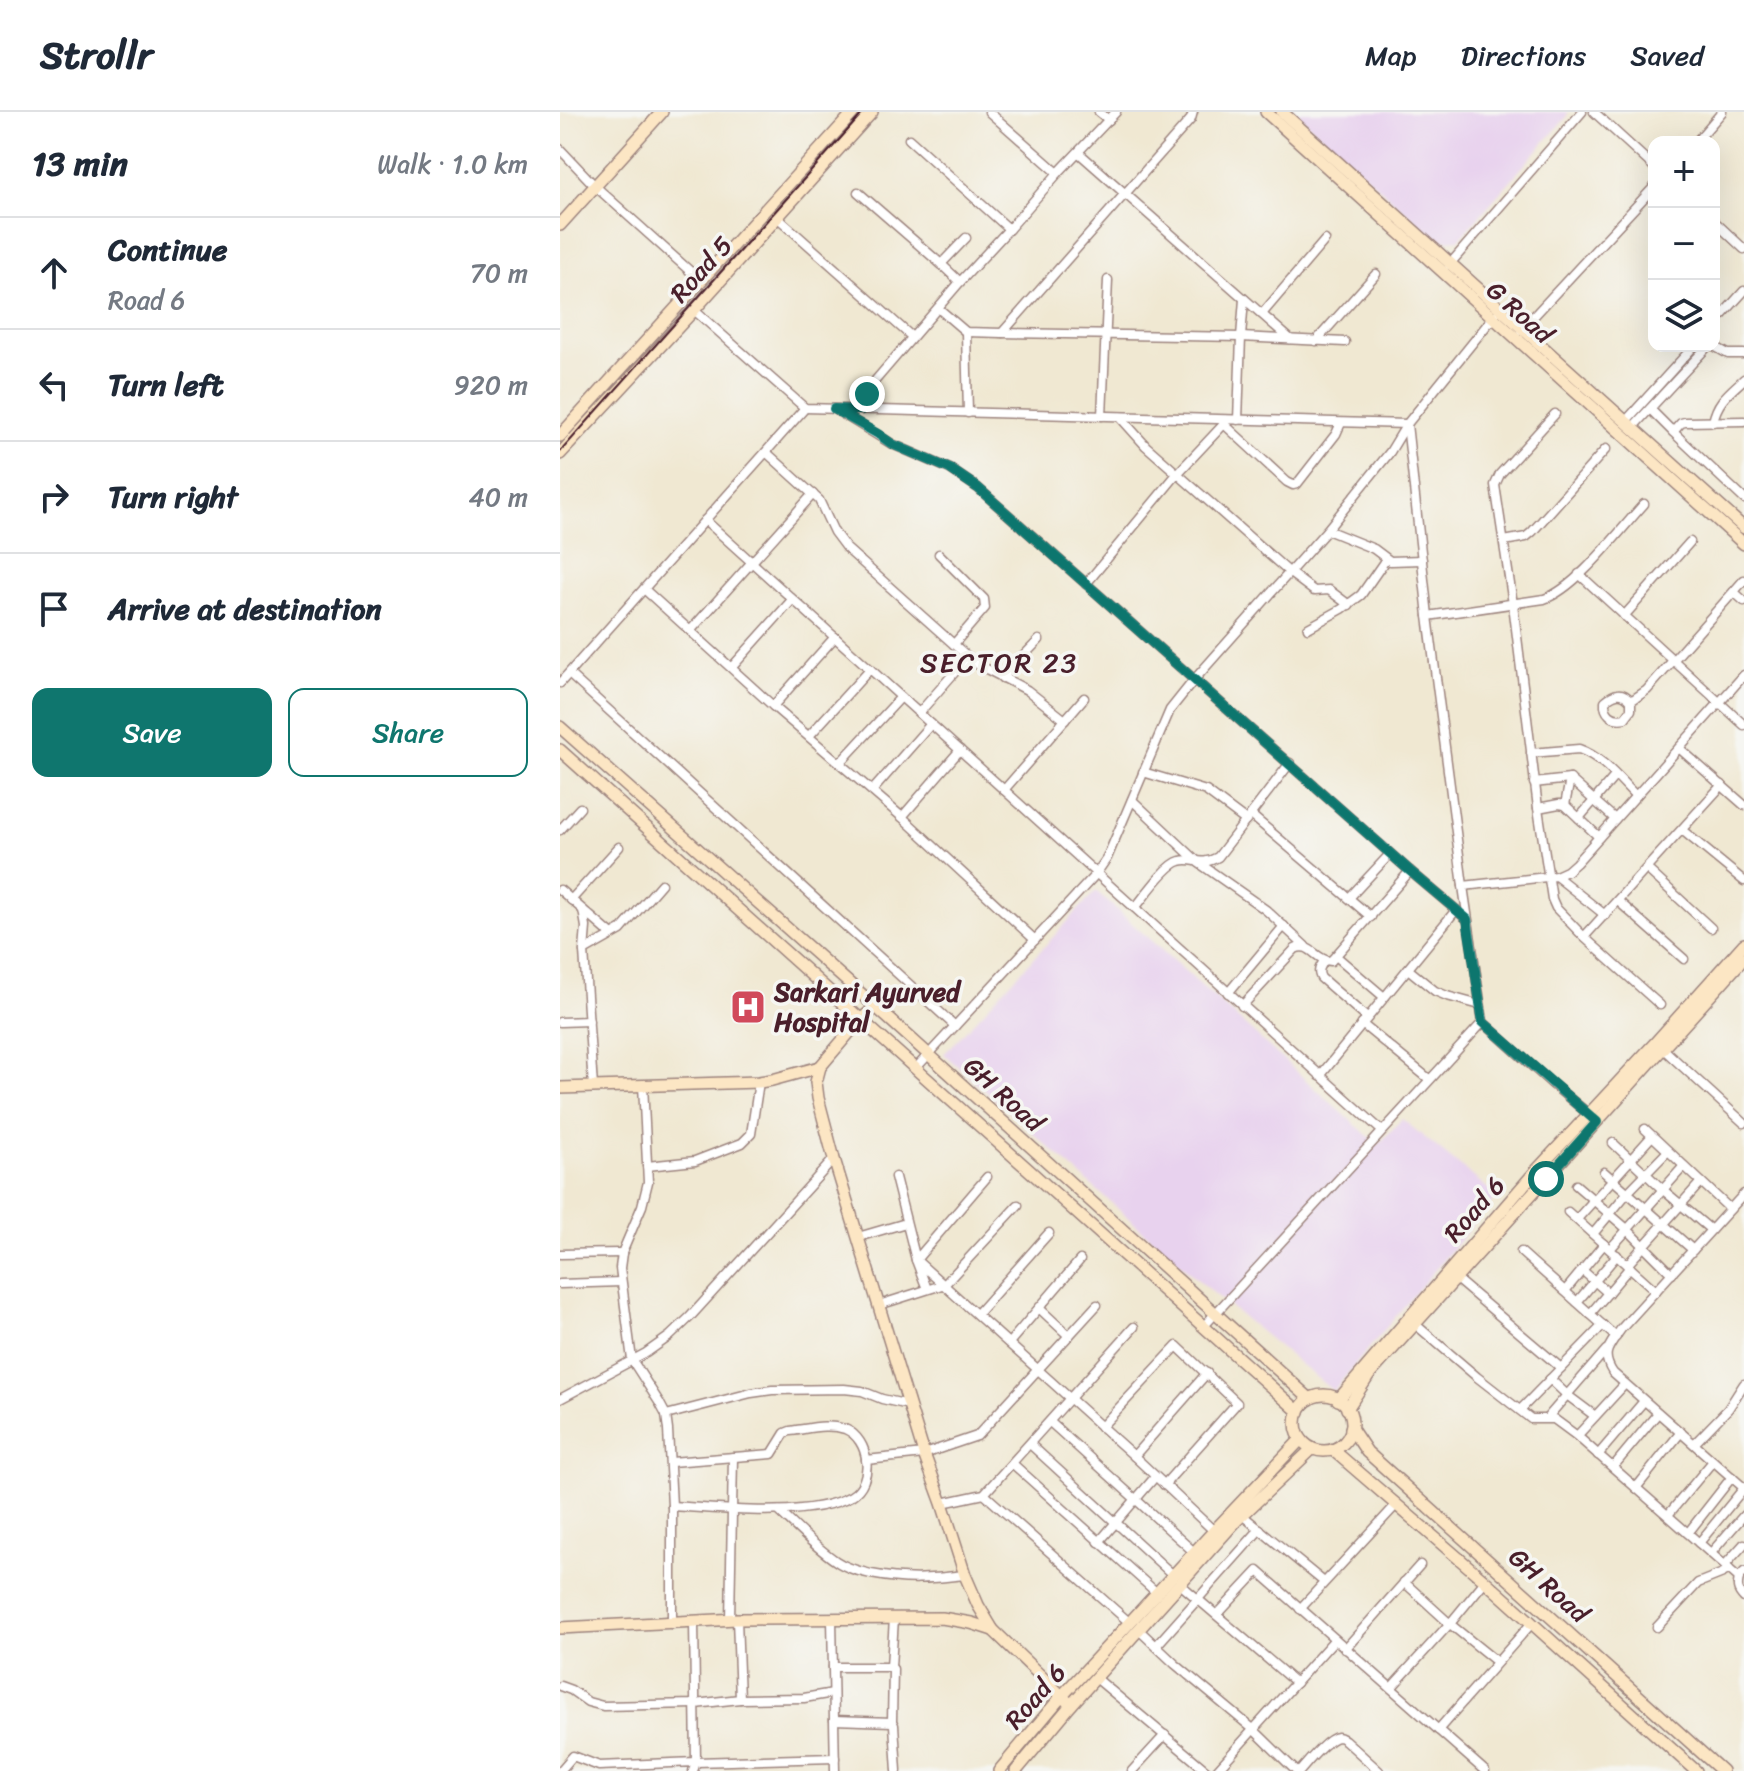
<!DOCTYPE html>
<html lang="en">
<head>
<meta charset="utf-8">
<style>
  body { margin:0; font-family:Sriracha,sans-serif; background:#f2f2f3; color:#1f2937 }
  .controls { position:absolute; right:24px; top:24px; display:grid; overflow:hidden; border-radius:16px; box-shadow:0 8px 32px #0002 }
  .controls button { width:72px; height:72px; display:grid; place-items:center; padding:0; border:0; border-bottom:2px solid #e0e1e3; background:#fff; color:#1f2937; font:40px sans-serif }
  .stop { position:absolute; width:24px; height:24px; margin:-18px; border:6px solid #0f766e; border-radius:50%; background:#fff }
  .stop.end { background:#0f766e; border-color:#fff; box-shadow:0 2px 8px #0008 }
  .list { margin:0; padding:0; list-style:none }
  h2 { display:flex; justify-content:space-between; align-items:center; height:104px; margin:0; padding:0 32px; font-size:34px }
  h2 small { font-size:26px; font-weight:400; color:#747a83 }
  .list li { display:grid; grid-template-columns:52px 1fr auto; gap:24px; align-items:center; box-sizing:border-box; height:112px; padding:0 32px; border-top:2px solid #e0e1e3 }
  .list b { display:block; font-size:30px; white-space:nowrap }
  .list p { margin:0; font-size:26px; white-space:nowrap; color:#747a83 }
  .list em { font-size:26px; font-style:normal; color:#747a83 }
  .actions { display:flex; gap:16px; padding:24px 32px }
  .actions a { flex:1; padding:18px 0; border:2px solid #0f766e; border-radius:16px; text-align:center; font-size:28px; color:#0f766e }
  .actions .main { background:#0f766e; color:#fff }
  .icon { flex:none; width:44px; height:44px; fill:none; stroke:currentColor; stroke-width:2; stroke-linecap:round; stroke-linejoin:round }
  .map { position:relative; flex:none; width:1184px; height:1659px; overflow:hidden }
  header { display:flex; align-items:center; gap:48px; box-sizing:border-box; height:112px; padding:0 40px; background:#fff; border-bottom:2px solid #e0e1e3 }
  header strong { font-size:38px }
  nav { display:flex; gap:44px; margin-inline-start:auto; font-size:28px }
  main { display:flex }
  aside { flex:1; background:#fff }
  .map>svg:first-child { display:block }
  .built { fill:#e8d2ee }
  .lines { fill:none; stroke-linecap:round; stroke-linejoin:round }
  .street-casing { stroke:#9d847e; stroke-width:11 }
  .secondary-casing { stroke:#9d847e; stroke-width:14 }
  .street { stroke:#fff; stroke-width:8 }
  .secondary { stroke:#fce6c4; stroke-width:11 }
  .rail { stroke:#4a1f2b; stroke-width:2 }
  .route { stroke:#0f766e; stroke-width:10 }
  .labels { text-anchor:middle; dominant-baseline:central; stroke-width:7; stroke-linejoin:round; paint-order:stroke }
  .street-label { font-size:26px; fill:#4a1f2b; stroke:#f6f6f2 }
  .poi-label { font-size:26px; font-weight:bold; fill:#4a1f2b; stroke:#f6f6f2; text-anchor:start }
  .neighbourhood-label { font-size:28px; letter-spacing:2px; fill:#4a1f2b; stroke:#f6f6f2 }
</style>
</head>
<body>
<header>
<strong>Strollr</strong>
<nav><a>Map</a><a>Directions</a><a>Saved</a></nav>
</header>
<main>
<aside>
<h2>13 min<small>Walk · 1.0 km</small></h2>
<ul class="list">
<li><svg class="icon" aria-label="ahead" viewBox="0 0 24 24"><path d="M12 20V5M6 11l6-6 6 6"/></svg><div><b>Continue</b><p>Road 6</p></div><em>70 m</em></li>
<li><svg class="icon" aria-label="left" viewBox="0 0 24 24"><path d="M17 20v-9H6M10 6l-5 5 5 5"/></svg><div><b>Turn left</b></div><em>920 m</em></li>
<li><svg class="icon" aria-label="right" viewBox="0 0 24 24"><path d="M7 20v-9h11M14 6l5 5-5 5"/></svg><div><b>Turn right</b></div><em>40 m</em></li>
<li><svg class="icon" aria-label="arrive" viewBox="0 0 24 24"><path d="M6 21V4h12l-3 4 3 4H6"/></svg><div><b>Arrive at destination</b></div></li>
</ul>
<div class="actions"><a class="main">Save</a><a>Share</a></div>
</aside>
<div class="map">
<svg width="1184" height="1659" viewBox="0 0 1184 1659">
  <rect width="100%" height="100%" fill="#f6f6f2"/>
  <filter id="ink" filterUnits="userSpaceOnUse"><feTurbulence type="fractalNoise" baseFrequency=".0125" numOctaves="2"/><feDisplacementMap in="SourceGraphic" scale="16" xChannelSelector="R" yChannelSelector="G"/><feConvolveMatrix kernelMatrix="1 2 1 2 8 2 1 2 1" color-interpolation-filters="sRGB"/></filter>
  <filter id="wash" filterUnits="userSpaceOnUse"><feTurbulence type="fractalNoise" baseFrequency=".006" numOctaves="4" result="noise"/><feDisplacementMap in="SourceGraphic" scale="32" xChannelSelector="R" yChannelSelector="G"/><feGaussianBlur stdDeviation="1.8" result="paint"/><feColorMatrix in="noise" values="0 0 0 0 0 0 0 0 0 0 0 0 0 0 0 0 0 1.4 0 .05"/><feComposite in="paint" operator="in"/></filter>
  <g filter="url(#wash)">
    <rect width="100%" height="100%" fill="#f0e8d2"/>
    <g class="built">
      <polygon points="735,0 1008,0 1006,6 899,127 887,128 876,127"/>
      <polygon points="536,779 818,1033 842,1007 937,1084 773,1279 645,1174 384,942"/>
    </g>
  </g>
  <g filter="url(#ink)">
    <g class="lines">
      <defs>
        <g id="street">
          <polyline points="429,0 498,61"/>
          <polyline points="539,0 549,8"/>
          <polyline points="1034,0 1094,55"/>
          <polyline points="349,27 449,117 498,61 556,0"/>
          <polyline points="1136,30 1162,0"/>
          <polyline points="0,37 35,74 141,169"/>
          <polyline points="519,41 730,227"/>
          <polyline points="298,80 381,152 400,170 449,117"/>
          <polyline points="217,105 352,225"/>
          <polyline points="1154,109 1184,137"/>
          <polyline points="381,152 406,126"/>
          <polyline points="889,153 1022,0"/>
          <polyline points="378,196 406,220 442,221 631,7 633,0"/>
          <polyline points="134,198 245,296 847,312 868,504 903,774 923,910"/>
          <polyline points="702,202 765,128"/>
          <polyline points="1154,212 1184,179"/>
          <polyline points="961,218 1094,75"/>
          <polyline points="406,220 408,301"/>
          <polyline points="442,221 681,225 785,230"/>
          <polyline points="756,229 816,162"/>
          <polyline points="1154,234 1168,242 1184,242"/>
          <polyline points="1090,297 1113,320 1121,311 1125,310 1184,309"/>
          <polyline points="301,298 314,270 400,170"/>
          <polyline points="278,299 332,332 390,357 418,376 850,759 907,807"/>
          <polyline points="995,302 940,362 935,373 953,492 978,696 992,787 996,796 1024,825 1100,893"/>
          <polyline points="542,304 548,168"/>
          <polyline points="560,305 586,334 730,461 754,479 769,478 789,493"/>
          <polyline points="678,308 681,225 684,187"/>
          <polyline points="1065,310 1134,234"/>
          <path d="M1153 310C1157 289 1169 281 1184 267"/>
          <polyline points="664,312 727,370 733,373 737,372 776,322 781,311"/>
          <polyline points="1072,316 1148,234"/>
          <polyline points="1113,320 1184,387"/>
          <polyline points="206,340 259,388 274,420 286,436 408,545 417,552 467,578 505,608"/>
          <polyline points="145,408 822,1019"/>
          <polyline points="767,418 814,437 830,449 862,448"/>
          <polyline points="944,429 966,425 972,420 1046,337"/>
          <polyline points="379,442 424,487 425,496 394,532"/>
          <polyline points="1019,462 1184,613"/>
          <polyline points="526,472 617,362 664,312 666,308"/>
          <polyline points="84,477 213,594 342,705 400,638"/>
          <polyline points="1174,480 1184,489"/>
          <path d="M868 504 984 487C1017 476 1059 419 1084 392"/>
          <polyline points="1064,504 1130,430"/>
          <polyline points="748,516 782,497 801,483 826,447"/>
          <polyline points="131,518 253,382"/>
          <polyline points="172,555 232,488"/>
          <polyline points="9,562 395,914"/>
          <polyline points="442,566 479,528"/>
          <polyline points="0,571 245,296"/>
          <path d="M1071 589V598L1065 606C1052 609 1044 601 1045 589 1054 581 1062 578 1071 589L1087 578 1184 468"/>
          <polyline points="213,594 275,525"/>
          <polyline points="359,601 408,545"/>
          <polyline points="249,624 310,557"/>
          <polyline points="1119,636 1184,693"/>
          <path d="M971 641 1019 637C1042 645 1059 667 1076 684"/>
          <polyline points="280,651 341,585"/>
          <polyline points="583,660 646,679 686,709"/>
          <polyline points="974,671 1010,667 1055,707"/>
          <polyline points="444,678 524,586"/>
          <polyline points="312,679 371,612"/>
          <polyline points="572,688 639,751 706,798 745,834"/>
          <polyline points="1005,693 1010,667"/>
          <polyline points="978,696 999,692 1005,693 1039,725"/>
          <polyline points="691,703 811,805"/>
          <polyline points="342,705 475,828"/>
          <polyline points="1019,706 1055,664"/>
          <polyline points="0,718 20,696"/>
          <polyline points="1122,718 1184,769"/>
          <polyline points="1087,757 1151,816"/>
          <polyline points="996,764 1045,803"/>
          <polyline points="903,774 996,764 1007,759 1016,751 1184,563"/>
          <polyline points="0,778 52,823"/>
          <polyline points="789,786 830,742"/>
          <polyline points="11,788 59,735"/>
          <polyline points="1058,789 1124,847"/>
          <path d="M575 796C584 785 607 752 620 749 634 745 640 755 658 745L730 651"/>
          <polyline points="23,798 26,815 24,839 33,975"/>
          <polyline points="1024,825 1162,673"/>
          <polyline points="24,839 61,818 101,772"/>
          <polyline points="776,844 824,885"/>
          <path d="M764 849C760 855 757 859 761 866L807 906"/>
          <polyline points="848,857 875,879 887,884 920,893"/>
          <polyline points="668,881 724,814"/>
          <path d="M682 894 735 837C750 829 756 849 771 849L850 759"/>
          <polyline points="0,910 29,909"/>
          <polyline points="802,912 869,967"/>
          <polyline points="1099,933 1184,1011"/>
          <polyline points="356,956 536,762 547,746 610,598 634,568 767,418 830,340 847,312 935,203"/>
          <polyline points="760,964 896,798"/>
          <polyline points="83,973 88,1070 82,1094 62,1141 60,1156 72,1248 99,1290 106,1303 108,1318 112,1394 112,1512"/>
          <polyline points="1085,1017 1170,1097"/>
          <polyline points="1053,1031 1102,1077 1151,1118"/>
          <polyline points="87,1054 135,1049 182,1031 191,1022 199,970"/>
          <polyline points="1044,1060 1133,1138"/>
          <polyline points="335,1065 356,1148 574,1344 654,1419"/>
          <polyline points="1016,1073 1067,1117 1112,1162"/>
          <polyline points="1008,1100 1096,1179"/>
          <polyline points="1017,1107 1092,1024"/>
          <polyline points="1033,1122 1068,1080 1108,1039"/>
          <polyline points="298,1125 346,1111"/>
          <polyline points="1050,1137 1124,1054"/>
          <polyline points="961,1140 1056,1225"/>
          <polyline points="0,1142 62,1141"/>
          <polyline points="1067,1153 1141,1070"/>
          <polyline points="1022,1158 1048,1181"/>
          <polyline points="895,1166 1001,1256"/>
          <polyline points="0,1172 61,1170"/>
          <polyline points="367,1177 356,1148 427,1065"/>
          <polyline points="1005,1179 1044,1132"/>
          <polyline points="1017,1190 1057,1143"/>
          <polyline points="319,1193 385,1172 458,1093"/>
          <polyline points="479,1196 509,1224"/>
          <polyline points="417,1202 489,1121"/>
          <polyline points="1030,1202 1070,1155"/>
          <polyline points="855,1212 917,1265 971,1307 994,1307 1017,1324 1179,1466 1184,1460"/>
          <polyline points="643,1215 923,910 991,971 1031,1004"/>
          <polyline points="449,1231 520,1148"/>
          <polyline points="990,1267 1007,1283 1035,1304"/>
          <polyline points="0,1287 86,1241 110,1224 130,1205 274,1047"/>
          <polyline points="960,1298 1043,1213"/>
          <polyline points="106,1303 191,1281 212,1278 284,1277 302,1279 322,1287 349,1293"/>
          <polyline points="987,1306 1046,1238"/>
          <polyline points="490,1310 634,1440"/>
          <polyline points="541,1315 617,1234 677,1291 604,1373"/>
          <polyline points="1017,1324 1065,1272"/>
          <polyline points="470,1332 613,1463"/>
          <polyline points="1134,1332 1168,1297 1184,1272"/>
          <polyline points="1038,1343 1084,1289"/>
          <polyline points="574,1344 647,1261"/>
          <polyline points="306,1348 364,1342 417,1324 537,1193"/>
          <path d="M111 1350 212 1342 225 1321 230 1319C247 1317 268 1311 285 1317 310 1327 315 1370 291 1384 249 1407 159 1397 112 1394"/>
          <polyline points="453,1352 597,1481"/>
          <polyline points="1053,1355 1098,1301"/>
          <polyline points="1076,1376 1121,1320"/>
          <polyline points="424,1382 570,1511"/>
          <polyline points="382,1391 424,1382 574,1215"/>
          <path d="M219 1399C237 1416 255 1435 276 1449 286 1456 298 1459 311 1462 347 1469 369 1467 405 1463"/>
          <polyline points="682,1403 764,1470"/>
          <polyline points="1108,1403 1153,1349"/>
          <polyline points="1128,1421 1172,1365"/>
          <polyline points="539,1430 595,1365"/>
          <path d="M1139 1431 1184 1376 1053 1261C1040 1241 1049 1235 1061 1217L1184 1082"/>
          <polyline points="1151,1441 1184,1403"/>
          <polyline points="1165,1453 1184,1432"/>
          <path d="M1179 1466C1177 1475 1177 1479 1184 1486"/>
          <polyline points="844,1470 890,1512 937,1550"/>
          <polyline points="620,1472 736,1571"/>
          <polyline points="740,1497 837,1392"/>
          <polyline points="657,1503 698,1459 925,1659"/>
          <polyline points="177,1507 180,1587"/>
          <polyline points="272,1507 275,1659"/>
          <polyline points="170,1508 173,1345"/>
          <polyline points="134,1510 136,1650 275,1646"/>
          <polyline points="1097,1515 1138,1471 1163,1461 1169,1457"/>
          <polyline points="579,1518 615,1552 693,1617 736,1659"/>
          <polyline points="596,1534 700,1417"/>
          <polyline points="785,1537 860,1453"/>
          <polyline points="273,1555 331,1555 333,1557 332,1610"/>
          <polyline points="331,1555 334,1506"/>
          <polyline points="536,1566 647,1659"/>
          <polyline points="0,1574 11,1578 28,1590 43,1594 135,1592 180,1587 244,1586 273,1581"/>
          <polyline points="831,1576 893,1508 925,1469"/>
          <polyline points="274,1608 332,1610 334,1613 337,1659"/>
          <polyline points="878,1618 971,1512"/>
          <polyline points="0,1659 13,1644 39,1654 136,1650 133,1659"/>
          <polyline points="572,1659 605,1623"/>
          <polyline points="656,1659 775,1527"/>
          <path d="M740 1659C747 1651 767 1626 778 1625 781 1625 783 1627 785 1628L819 1659"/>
        </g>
        <g id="secondary">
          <polyline points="706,0 1184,432"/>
          <polyline points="722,0 1184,416"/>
          <polyline points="0,113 102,0"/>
          <polyline points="0,324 294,0"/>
          <polyline points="0,342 134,198 312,0"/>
          <polyline points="0,615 316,895 750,1287"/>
          <polyline points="0,638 739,1300"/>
          <polyline points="316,895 300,908 260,955 256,970 258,986 274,1047 364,1342 382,1391 405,1463 418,1493 433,1518 511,1593"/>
          <polyline points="0,976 199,970 212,968 260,955"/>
          <circle cx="764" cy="1311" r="28"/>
          <polyline points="778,1288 975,1060 1096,930 1184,832"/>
          <polyline points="787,1297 809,1263 1184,846"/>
          <polyline points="791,1316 807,1340 1162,1659"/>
          <polyline points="773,1338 925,1469 1136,1659"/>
          <polyline points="0,1516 177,1507 382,1506 411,1511 433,1518"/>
          <polyline points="439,1659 501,1585 654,1419 741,1327"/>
          <polyline points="456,1659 511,1593 676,1409 752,1337"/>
        </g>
      </defs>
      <use href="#street" class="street-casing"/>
      <use href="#secondary" class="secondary-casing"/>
      <use href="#street" class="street"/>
      <use href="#secondary" class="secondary"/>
      <polyline class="rail" points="0,340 304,0"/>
    </g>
  </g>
  <g class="lines" filter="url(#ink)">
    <polyline class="route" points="307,282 301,298 274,297 318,322 332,332 390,357 418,376 850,759 907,807 923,910 1037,1010 986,1067"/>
  </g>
  <defs>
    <symbol id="hospital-square" viewBox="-11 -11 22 22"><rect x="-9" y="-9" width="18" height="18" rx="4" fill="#d1495b" stroke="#f6f6f2"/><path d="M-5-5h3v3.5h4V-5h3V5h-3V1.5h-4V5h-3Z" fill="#fff"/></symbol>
  </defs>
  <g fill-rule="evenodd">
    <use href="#hospital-square" x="168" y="875" width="40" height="40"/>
  </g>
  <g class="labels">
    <g class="street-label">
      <text transform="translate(141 157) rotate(-48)">Road 5</text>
      <text transform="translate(960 200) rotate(42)">G Road</text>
      <text transform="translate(444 982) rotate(42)">GH Road</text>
      <text transform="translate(914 1097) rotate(-49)">Road 6</text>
      <text transform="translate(989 1473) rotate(42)">GH Road</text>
      <text transform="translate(475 1584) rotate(-49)">Road 6</text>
    </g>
    <g class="poi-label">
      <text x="214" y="880">Sarkari Ayurved<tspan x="214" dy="30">Hospital</tspan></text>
    </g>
    <g class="neighbourhood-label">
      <text x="439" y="550">SECTOR 23</text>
    </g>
  </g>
</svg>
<div class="controls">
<button>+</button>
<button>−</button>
<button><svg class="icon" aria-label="layers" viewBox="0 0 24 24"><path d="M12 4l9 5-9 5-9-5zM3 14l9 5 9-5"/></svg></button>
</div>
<div class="stop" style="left:986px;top:1067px"></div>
<div class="stop end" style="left:307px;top:282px"></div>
</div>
</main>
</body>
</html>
